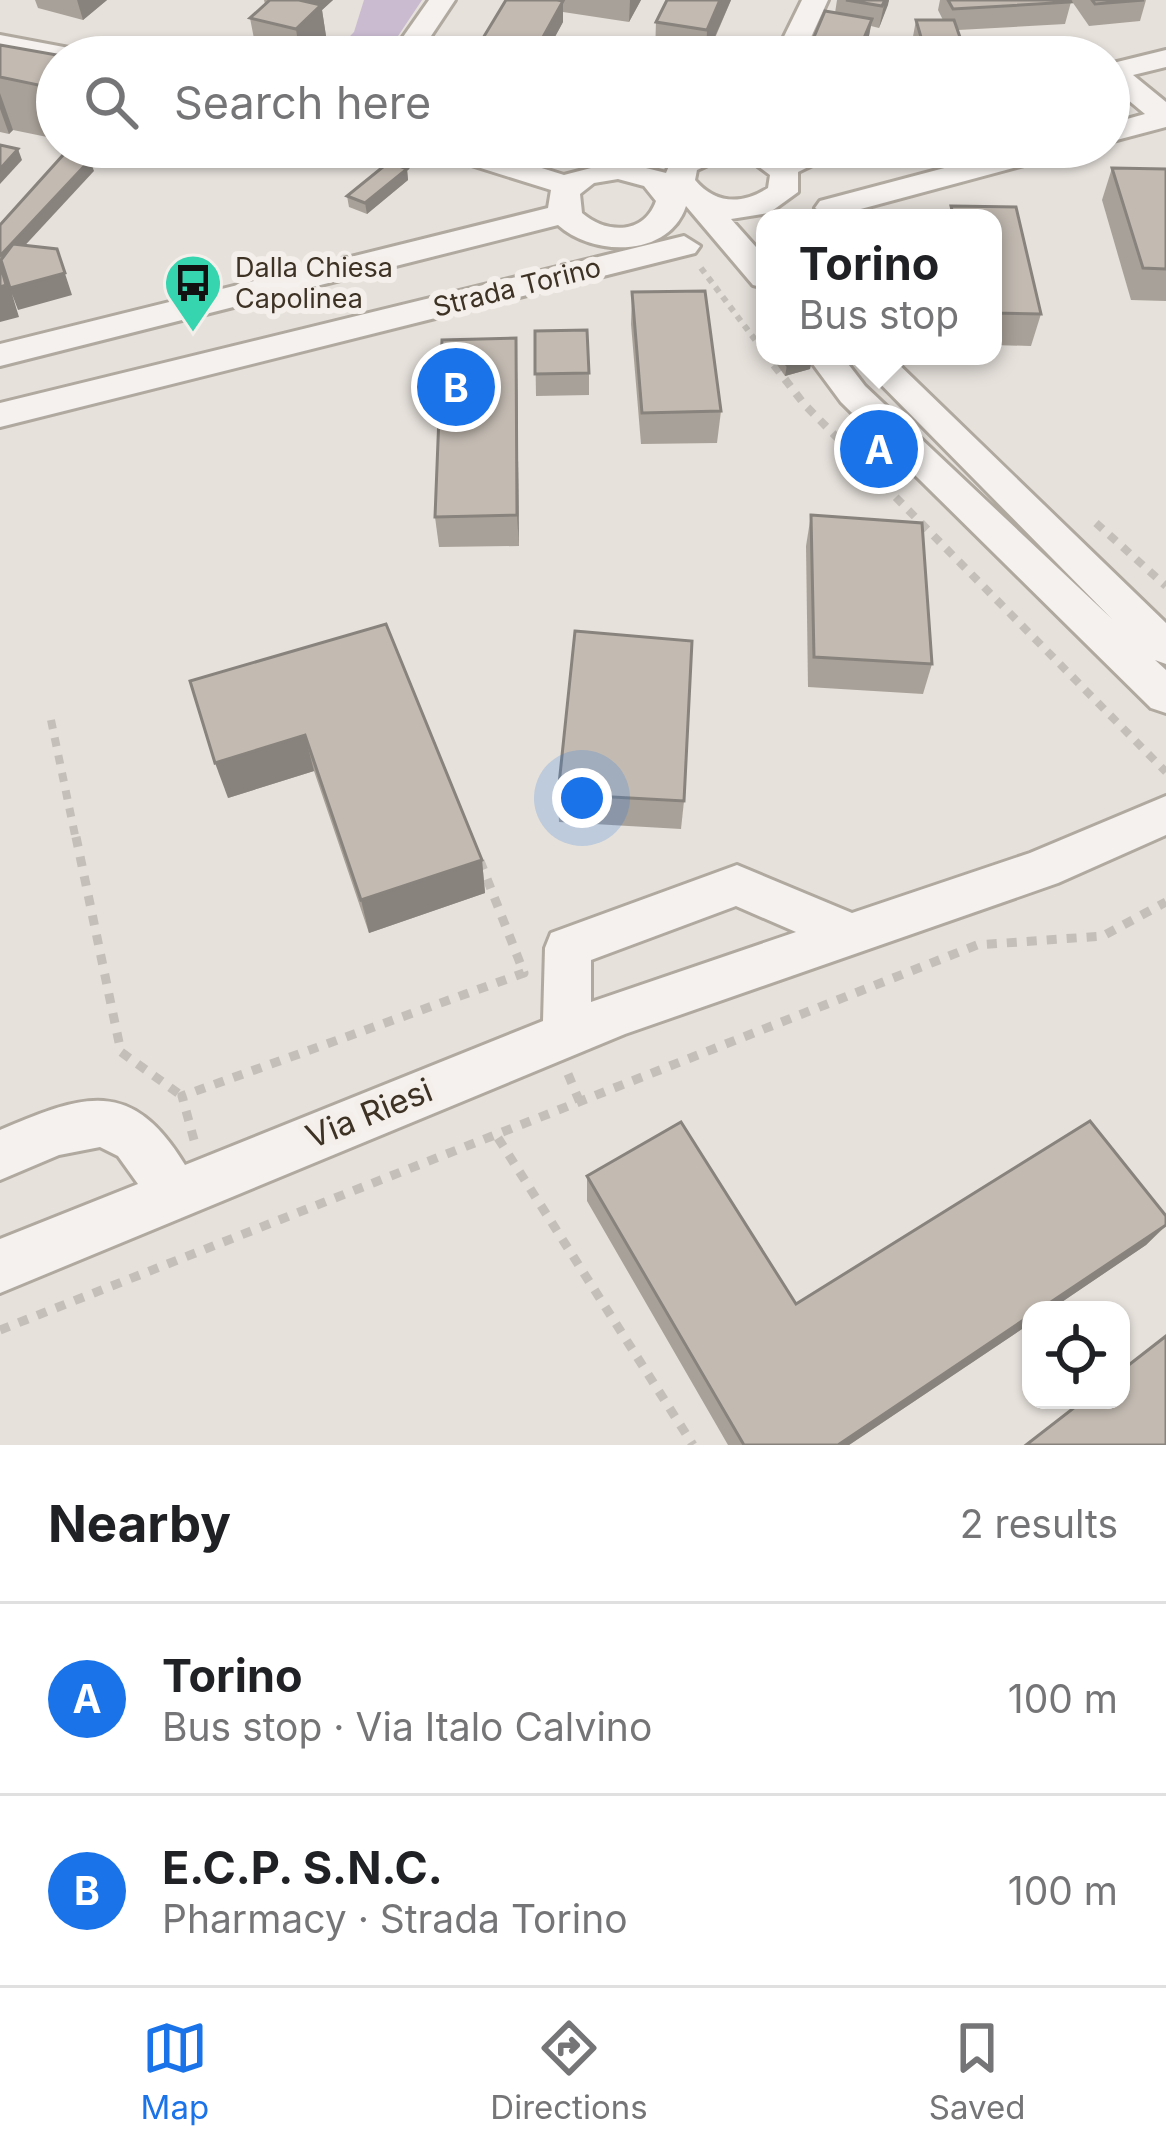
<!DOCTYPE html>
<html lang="en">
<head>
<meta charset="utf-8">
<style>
  body { margin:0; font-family:Inter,sans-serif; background:#f2f2f2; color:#202124 }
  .controls { position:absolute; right:36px; bottom:36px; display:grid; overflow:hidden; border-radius:24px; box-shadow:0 3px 9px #0004 }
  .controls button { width:108px; height:108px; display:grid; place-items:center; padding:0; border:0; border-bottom:3px solid #e0e0e0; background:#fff; color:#202124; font:60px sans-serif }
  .you { position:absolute; left:582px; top:798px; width:42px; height:42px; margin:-30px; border:9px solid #fff; border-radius:50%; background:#1a73e8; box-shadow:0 0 0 18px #1a73e833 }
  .badge { display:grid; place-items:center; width:78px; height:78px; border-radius:50%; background:#1a73e8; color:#fff; font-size:39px; font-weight:700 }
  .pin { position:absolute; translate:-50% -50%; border:6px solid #fff; box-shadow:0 3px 12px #0006 }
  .popup { position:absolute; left:756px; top:209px; width:246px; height:156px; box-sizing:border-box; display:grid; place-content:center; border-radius:24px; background:#fff; filter:drop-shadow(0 3px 9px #0005); font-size:39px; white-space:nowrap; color:#757577 }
  .popup b { font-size:45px; color:#202124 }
  .popup::after { content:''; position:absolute; left:50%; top:100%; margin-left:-24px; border:24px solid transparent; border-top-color:#fff }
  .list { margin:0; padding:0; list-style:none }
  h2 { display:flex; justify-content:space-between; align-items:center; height:156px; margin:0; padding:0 48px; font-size:51px }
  h2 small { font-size:39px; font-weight:400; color:#757577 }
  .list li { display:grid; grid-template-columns:78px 1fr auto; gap:36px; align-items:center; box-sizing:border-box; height:192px; padding:0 48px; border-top:3px solid #e0e0e0 }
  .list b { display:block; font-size:45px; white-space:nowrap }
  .list p { margin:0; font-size:39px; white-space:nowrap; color:#757577 }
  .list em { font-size:39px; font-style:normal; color:#757577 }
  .icon { flex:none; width:66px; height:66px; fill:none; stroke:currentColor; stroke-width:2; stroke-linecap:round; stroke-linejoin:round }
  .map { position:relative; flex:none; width:1166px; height:1445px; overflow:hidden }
  .search { position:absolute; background:#fff; box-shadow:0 3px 9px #0004; left:36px; right:36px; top:36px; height:132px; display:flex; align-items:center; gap:30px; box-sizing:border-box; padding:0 42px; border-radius:66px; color:#757577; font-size:45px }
  .sheet { height:540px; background:#fff }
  nav { display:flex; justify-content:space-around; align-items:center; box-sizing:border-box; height:168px; border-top:3px solid #e0e0e0; background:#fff; font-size:33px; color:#757577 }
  nav a { display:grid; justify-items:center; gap:6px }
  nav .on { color:#1a73e8 }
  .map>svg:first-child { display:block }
  .green { fill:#cabbd1 }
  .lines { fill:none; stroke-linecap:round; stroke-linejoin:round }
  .minor-casing { stroke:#b0a9a0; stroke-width:6 }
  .path-far2 { stroke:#c4bfb9; stroke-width:6; stroke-dasharray:6 6; stroke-linecap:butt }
  .path-far1 { stroke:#c4bfb9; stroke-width:8; stroke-dasharray:9 9; stroke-linecap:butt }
  .path { stroke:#c4bfb9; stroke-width:9; stroke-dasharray:10 10; stroke-linecap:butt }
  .minor { fill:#f4f1ee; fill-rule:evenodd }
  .wall { fill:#a8a199 }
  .shaded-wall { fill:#88837d }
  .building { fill:#c3bbb2; stroke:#88837d; stroke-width:3 }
  .labels { text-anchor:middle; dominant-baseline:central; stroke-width:12; stroke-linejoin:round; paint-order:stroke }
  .far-poi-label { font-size:27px; fill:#3d3224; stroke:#f4efea; text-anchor:start }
  .far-street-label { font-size:27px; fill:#3d3224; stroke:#f4efea }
  .street-label { font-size:33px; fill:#3d3224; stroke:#f4efea }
</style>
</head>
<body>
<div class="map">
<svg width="1166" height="1445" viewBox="0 0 1166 1445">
  <rect width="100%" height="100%" fill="#e6e1db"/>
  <polygon class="green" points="364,0 422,0 384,57 330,57 354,32"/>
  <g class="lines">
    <defs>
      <g id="minor">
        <polygon points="429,0 455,0 417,57 389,57"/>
        <polygon points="802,0 828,0 802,57 774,57"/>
        <polygon points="0,35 85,51 89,57 57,57 57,62 0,51"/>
        <polygon points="1166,50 1166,67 1133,75 1166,102 1166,127 1109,142 1109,124 1145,114 1109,84 1109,64"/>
        <path d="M429 147H475L564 175 618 161 666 173 672 159C702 145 757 136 785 156L808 147H849L798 172V192L769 213 731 219 765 257V288L753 285 686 206C669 258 593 257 558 225L0 366V344L548 208 551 190 433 153ZM725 157 747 158 770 175 768 188C742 205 715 204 695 180L697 170ZM618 179 644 186 656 201C644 235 606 234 582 213L580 194 594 183Z"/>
        <polygon points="1024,147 1073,147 1069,153 831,217 815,208 820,201"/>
        <polygon points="684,236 700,246 695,253 0,427 0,403"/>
        <polygon points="807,356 842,356 865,386 1112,619 853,356 890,356 1166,623 1166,664 1155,660 1166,670 1166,713 1151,708 841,402"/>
        <path d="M1166 796V835L1058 883 625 1034 0 1293V1239L138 1184 118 1156 100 1147 59 1155 0 1180V1130C83 1095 131 1076 185 1165L543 1021 545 948 551 933 737 865 852 913 1030 853ZM736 906 796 932 591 1002V960Z"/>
      </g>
    </defs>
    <use href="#minor" class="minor-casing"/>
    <g class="path-far2">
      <polyline points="701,268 765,353"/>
      <polyline points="767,356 776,368"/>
    </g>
    <g class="path-far1">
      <polyline points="774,365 804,404 1166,772"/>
      <polyline points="1096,523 1166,586"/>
      <polyline points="51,720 76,840"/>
    </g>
    <g class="path">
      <polyline points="76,837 121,1052 182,1096"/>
      <polyline points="568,1074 581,1105"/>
      <polyline points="498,1138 693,1445"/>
      <polyline points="194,1140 182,1096 524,973 480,861"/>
      <polyline points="0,1330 977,945 1103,936 1166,902"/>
    </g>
    <use href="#minor" class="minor"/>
  </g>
  <g class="wall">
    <polygon points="35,0 107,0 83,20 38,8"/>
    <polygon points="264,0 333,0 322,10 326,36 305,57 287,57 256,49 250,18 265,4"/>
    <polygon points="506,0 641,0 629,22 563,12 563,22 544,57 484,57 483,38"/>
    <polygon points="667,0 731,0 707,57 678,57 655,53 656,22"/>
    <polygon points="837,0 889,0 879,28 871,26 868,41 862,55 813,47 814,37 835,13"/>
    <polygon points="940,0 1070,0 1071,2 1065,24 958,30 962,43 959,57 917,57 912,42 916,20 943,20 938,10"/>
    <polygon points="1071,0 1146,0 1140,21 1089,26"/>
    <polygon points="0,45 57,57 57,139 13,130 9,134 0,132"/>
    <polygon points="597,147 661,147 654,165 597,157"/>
    <polygon points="1112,168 1166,169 1166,301 1131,300 1102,200"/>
    <polygon points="407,169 408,180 367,214 349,207 347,196"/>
    <polygon points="951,206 1016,207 1041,314 1031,346 993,345 993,218 949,218"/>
    <polygon points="632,292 721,411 717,443 641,444 631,324"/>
    <polygon points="535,331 589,373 589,395 536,396"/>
    <polygon points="771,356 810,356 812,358 810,369 785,376"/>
    <polygon points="517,370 519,546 439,547 435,517"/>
    <polygon points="811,515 932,664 923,694 808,687 806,546"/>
    <polygon points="386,624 482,860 485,893 369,933 314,771 228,798"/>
    <polygon points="558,794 684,801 681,829 559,822"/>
    <polygon points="587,1176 796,1304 1166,1216 1166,1226 1146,1245 1050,1310 1031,1310 1031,1323 849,1445 728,1445 587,1201"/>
  </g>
  <g class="shaded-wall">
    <polygon points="77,0 107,0 83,20"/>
    <polygon points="296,0 333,0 322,10 326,36 305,57 300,57 296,29"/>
    <polygon points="630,0 641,0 629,22"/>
    <polygon points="720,0 731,0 706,57 707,30"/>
    <polygon points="885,0 889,0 888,5 879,28"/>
    <polygon points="563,1 563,22 544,57 538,57 538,46"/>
    <polygon points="872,19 868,41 861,57 859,57 861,45"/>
    <polygon points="0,93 13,130 9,134 0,109"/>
    <polygon points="655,147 661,147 654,165"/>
    <polygon points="18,149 22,160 0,184 0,169"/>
    <polygon points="90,160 94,171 5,267 1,256"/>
    <polygon points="407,169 408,180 367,214 365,203"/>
    <polygon points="57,249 72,295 18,310 12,294 19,317 0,322 0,257 7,274"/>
    <polygon points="516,338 517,370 519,546 517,515"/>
    <polygon points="812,358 810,369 785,376 787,365"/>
    <polygon points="305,735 314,771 228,798 215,763"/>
    <polygon points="482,860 485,893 369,933 361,900"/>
    <polygon points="1166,1225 1146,1245 1050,1310 1039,1310"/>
    <polygon points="1031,1315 1031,1323 849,1445 838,1445"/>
  </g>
  <g class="building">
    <polygon points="270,0 299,0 321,5 296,29 250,18"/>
    <polygon points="506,0 557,0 563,1 538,46 483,38"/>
    <polygon points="667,0 720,0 707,30 656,22"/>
    <polygon points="846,0 885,0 882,6"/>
    <polygon points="948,0 1070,0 1071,2 953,9"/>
    <polygon points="1092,0 1144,0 1095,4"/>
    <polygon points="825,11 872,19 861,45 814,37"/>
    <polygon points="916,20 954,20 962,43 923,44"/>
    <polygon points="0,45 68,57 57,57 57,89 0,77"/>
    <polygon points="803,45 867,56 797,57"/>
    <polygon points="0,145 18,149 0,169"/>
    <polygon points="64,154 90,160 0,256 0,225"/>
    <polygon points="389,162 407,169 365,203 347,196"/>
    <polygon points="1112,168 1166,169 1166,269 1143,268"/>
    <polygon points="951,206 1016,207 1041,314 993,313 993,218 954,218"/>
    <polygon points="13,244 57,249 65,273 10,288 1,260"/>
    <polygon points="0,263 6,285 0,287"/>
    <polygon points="705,291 721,411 642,413 632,292"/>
    <polygon points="587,330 589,373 535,374 535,331"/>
    <polygon points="516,338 517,515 435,517 442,340"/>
    <polygon points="780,356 810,356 812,358 787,365"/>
    <polygon points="811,515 922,523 932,664 814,657"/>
    <polygon points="386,624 482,860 361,900 305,735 215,763 190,681"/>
    <polygon points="575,631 692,641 684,801 558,794"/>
    <polygon points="1090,1121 1166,1216 1166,1225 1039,1310 1031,1310 1031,1315 838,1445 744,1445 587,1176 681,1122 796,1304"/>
    <polygon points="1166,1336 1166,1445 1026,1445 1084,1400 1121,1400 1121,1371"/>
  </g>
  <defs>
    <symbol id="bus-pin" viewBox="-11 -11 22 30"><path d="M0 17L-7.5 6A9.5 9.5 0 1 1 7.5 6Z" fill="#37d4b0" stroke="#f4efea"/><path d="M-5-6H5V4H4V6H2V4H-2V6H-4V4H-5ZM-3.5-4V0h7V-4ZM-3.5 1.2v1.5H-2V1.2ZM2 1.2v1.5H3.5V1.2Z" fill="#111"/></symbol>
  </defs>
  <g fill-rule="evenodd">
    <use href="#bus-pin" x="160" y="250" width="66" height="90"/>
  </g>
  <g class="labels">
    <g class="far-poi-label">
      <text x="235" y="267">Dalla Chiesa<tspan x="235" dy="31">Capolinea</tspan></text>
    </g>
    <g class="far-street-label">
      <text transform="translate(517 287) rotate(-14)">Strada Torino</text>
    </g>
    <g class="street-label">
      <text transform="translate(369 1113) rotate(-22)">Via Riesi</text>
    </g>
  </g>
</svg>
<div class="controls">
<button><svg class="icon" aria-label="locate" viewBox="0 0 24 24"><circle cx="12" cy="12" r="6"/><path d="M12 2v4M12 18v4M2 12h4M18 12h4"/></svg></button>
</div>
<div class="you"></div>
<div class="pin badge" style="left:879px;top:449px">A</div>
<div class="popup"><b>Torino</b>Bus stop</div>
<div class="pin badge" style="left:456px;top:387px">B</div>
<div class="search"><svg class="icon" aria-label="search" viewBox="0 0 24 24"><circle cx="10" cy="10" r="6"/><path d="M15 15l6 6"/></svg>Search here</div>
</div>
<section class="sheet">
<h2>Nearby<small>2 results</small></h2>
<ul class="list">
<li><span class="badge">A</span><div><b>Torino</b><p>Bus stop · Via Italo Calvino</p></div><em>100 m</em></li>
<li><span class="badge">B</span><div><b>E.C.P. S.N.C.</b><p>Pharmacy · Strada Torino</p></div><em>100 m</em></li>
</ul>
</section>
<nav>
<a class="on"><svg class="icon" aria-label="map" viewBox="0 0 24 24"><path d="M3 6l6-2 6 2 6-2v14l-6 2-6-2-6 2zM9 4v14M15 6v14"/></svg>Map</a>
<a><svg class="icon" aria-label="directions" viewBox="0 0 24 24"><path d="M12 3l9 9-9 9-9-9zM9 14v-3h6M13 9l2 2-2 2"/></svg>Directions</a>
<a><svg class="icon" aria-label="saved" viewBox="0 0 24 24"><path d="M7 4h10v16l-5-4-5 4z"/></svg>Saved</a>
</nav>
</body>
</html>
